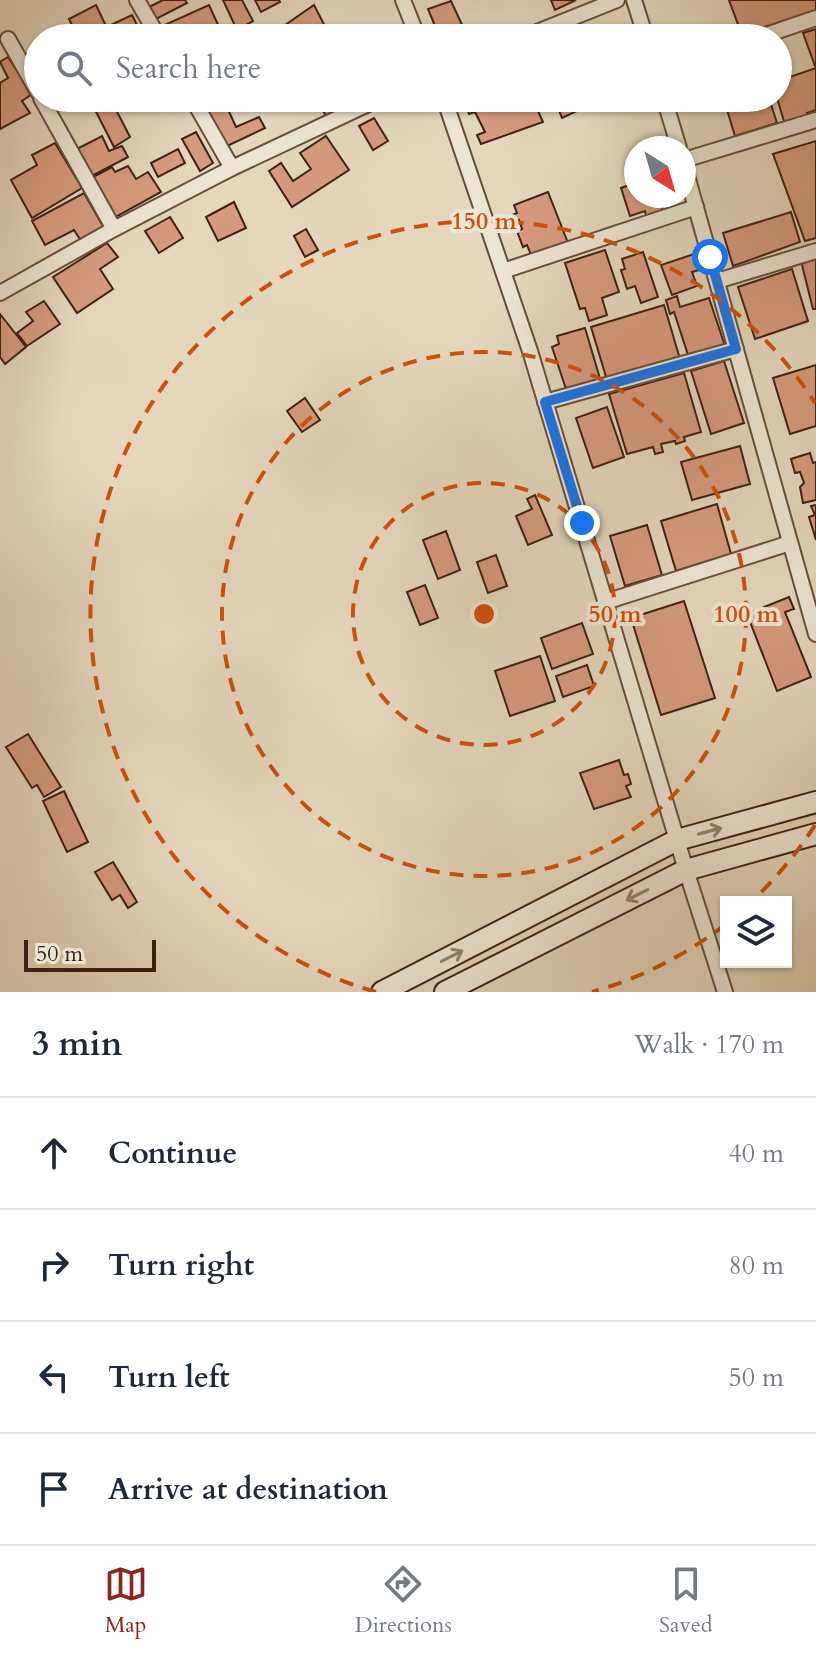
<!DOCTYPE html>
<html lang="en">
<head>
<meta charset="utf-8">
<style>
  body { margin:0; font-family:Cardo,serif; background:#f6f6f7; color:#1f2937 }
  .controls { position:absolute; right:24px; bottom:24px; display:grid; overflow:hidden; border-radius:0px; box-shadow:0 2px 6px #0004 }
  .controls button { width:72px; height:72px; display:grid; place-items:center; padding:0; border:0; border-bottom:2px solid #e0e1e3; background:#fff; color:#1f2937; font:40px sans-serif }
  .compass { position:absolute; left:624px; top:136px; width:72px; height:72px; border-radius:50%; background:#fff; box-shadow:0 2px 6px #0004; rotate:143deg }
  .scale { position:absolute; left:24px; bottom:20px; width:132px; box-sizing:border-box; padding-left:8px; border:4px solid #3f2012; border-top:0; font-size:22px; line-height:28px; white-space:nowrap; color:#3f2012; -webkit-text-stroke:6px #ede5d3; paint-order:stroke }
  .stop { position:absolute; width:24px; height:24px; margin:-18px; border:6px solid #1a73e8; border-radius:50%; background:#fff }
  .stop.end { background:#1a73e8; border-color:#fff; box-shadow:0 2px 8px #0008 }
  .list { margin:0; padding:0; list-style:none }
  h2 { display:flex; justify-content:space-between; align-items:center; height:104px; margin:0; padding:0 32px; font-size:34px }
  h2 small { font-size:26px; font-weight:400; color:#747a83 }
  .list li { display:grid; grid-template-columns:52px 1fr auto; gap:24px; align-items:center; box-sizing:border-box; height:112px; padding:0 32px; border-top:2px solid #e0e1e3 }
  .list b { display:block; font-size:30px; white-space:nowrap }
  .list em { font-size:26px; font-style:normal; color:#747a83 }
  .icon { flex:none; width:44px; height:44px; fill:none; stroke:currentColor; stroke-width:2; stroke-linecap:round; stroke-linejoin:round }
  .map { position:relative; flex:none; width:816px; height:992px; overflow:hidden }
  .search { position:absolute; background:#fff; box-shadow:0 2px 6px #0004; left:24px; right:24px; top:24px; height:88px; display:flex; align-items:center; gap:20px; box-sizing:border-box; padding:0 28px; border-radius:44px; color:#747a83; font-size:30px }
  .sheet { height:552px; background:#fff }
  nav { display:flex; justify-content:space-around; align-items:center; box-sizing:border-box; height:112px; border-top:2px solid #e0e1e3; background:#fff; font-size:22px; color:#747a83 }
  nav a { display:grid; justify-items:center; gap:4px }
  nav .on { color:#8f2418 }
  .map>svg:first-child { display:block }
  .building { fill:#d69a7e; stroke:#3f2012; stroke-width:2 }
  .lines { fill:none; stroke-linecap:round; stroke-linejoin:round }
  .minor-casing { stroke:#684e3c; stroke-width:18 }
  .secondary-casing { stroke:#3f2012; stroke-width:24 }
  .minor { stroke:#ede5d3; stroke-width:14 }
  .secondary { stroke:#ede5d3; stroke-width:20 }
  .oneway { stroke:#968272 }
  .route { stroke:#1a73e8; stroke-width:10 }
  .ring { fill:none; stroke:#cf500d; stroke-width:4; stroke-dasharray:14 10 }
  .centre { fill:#cf500d; stroke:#ede5d3; stroke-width:4 }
  .ring-label { font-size:24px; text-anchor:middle; font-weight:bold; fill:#cf500d; stroke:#ede5d3; stroke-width:8; stroke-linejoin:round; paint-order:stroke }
</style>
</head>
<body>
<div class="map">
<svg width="816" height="992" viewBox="0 0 816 992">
  <rect width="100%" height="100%" fill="#e4d7bc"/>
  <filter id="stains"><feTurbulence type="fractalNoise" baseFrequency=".0025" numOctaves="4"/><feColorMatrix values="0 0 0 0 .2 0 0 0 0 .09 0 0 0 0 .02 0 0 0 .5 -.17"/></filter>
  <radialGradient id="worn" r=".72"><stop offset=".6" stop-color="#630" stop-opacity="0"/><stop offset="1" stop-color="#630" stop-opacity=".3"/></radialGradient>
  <g class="building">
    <polygon points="163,0 185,0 187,3 156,19 149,7"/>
    <polygon points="223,0 242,0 253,21 237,30"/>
    <polygon points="255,0 279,0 280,2 261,12"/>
    <polygon points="551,0 576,0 555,10"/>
    <polygon points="729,0 816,0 816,16 750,38 743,38"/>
    <polygon points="451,1 464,29 440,38 428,9"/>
    <polygon points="96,5 106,26 78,38 69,19"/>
    <polygon points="209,5 224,38 163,38 158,28"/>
    <polygon points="314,5 331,38 278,38 275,32"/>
    <polygon points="132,15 141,33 147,32 150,38 83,38"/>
    <polygon points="816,29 816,66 815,66 803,33"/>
    <polygon points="73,31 76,38 59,38"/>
    <polygon points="38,48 38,83 24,56"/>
    <polygon points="8,57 32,94 22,101 30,113 0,129 0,83 8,78 0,62"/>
    <polygon points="816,68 816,110 807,113 808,121 786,128 777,98 778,81"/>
    <polygon points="89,98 110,98 130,137 114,147"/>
    <polygon points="111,98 130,98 114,106"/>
    <polygon points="139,98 158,98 143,106"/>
    <polygon points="201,98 233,98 225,103 236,127 259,117 265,128 223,148 199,99"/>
    <polygon points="316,98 367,98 327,117 315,99"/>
    <polygon points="484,98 589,98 590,105 562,118 556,103 538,111 543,122 481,144 477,135 485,132 475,112 469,114 466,105"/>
    <polygon points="679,98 719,98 682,109"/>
    <polygon points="732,98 769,98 777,123 735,136 724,100"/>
    <polygon points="374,118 388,141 373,150 359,126"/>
    <polygon points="196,132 213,163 200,171 182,139"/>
    <polygon points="102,136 109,151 122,146 128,157 88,178 73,151"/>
    <polygon points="326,136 349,170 292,207 269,171 281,163 293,181 311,169 300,153"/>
    <polygon points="816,141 816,238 805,241 773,154"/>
    <polygon points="55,143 82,188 32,218 11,180 37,165 32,155"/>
    <polygon points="178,149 185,163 158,177 151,163"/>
    <polygon points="128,166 136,179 148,172 161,192 114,218 93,177 112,167 115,172"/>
    <polygon points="636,183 636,196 669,196 672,204 662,207 664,214 647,219 645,211 630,216 621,188"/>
    <polygon points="548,192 568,243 532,257 527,245 523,247 517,231 522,229 519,220 514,222 512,215 517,213 514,205"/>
    <polygon points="84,193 104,228 81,241 74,230 45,245 32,221"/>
    <polygon points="234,202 246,228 218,241 206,217"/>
    <polygon points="791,212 800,242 733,266 723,233"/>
    <polygon points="170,217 183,238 159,253 145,231"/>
    <polygon points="306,229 318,250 305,257 294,236"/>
    <polygon points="107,243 118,257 100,269 113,289 77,313 53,277"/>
    <polygon points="605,250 619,292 602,298 607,315 589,321 585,308 580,309 565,263"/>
    <polygon points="643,252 658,297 641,303 635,286 627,289 621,270 625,269 622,259"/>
    <polygon points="694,254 699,270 692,272 697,286 672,295 661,265"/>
    <polygon points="816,258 816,309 813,309 801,261"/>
    <polygon points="792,269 808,321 755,339 738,287"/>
    <polygon points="677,296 680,307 709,298 725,346 689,358 674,312 670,314 666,300"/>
    <polygon points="44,301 60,324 27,346 17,333 33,321 26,312"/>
    <polygon points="664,305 680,359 607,380 591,327"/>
    <polygon points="0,314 26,347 5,364 0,357"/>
    <polygon points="585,328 601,382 572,391 571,387 566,389 552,347 559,344 557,336"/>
    <polygon points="724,361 744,423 711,434 691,371"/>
    <polygon points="816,365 816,426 790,434 773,378"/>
    <polygon points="684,373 701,432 684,437 685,441 676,444 675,441 661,444 663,452 655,454 653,447 627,454 609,394"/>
    <polygon points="305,398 320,420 302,432 287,411"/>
    <polygon points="607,407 624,457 593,468 576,418"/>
    <polygon points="740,446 750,484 692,500 681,462"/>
    <polygon points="810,453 813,463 816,462 816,500 803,503 800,487 804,483 800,472 795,473 791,459"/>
    <polygon points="535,495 552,535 528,545 516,516 532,509 527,499"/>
    <polygon points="717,504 731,554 676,571 661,521"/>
    <polygon points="816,505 816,540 809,517 815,515 811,506"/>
    <polygon points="647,525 662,575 625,586 610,536"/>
    <polygon points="446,531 460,570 438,579 423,540"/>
    <polygon points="496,555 507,586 488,593 477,562"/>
    <polygon points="425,585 438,618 420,625 407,592"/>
    <polygon points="789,597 794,609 785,612 811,677 777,691 747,614"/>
    <polygon points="684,601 715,698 661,715 631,618"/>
    <polygon points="582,623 593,654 552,669 541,638"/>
    <polygon points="540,656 555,701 510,716 495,671"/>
    <polygon points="587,665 594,686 563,697 556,676"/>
    <polygon points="28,734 61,787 44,797 37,785 32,788 6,747"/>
    <polygon points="619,760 624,775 628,774 631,784 626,786 631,797 594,809 580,773"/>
    <polygon points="64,791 88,842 67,852 43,801"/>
    <polygon points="113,862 137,902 128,908 120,895 112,900 95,872"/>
  </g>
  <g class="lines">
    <defs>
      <g id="minor">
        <polyline points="137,0 159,38"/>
        <polyline points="403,0 418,38"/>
        <polyline points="634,0 646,38"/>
        <polyline points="522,38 617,0"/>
        <polyline points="757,38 816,18"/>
        <polyline points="8,39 38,92"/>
        <polyline points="41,98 114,229"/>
        <polyline points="192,98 232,168"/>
        <polyline points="444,98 530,351 686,870 725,992"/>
        <polyline points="664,98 679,148"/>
        <polyline points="684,160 816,120"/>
        <polyline points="684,165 816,634"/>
        <polyline points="503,271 696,207"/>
        <polyline points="717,281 816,251"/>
        <polyline points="0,293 114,229 232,168 381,98"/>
        <polyline points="545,402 736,349"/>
        <polyline points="605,602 790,543"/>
      </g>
      <g id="secondary">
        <polyline points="382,992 677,840 816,802"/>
        <polyline points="445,992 686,870 816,834"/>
      </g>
    </defs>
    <use href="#minor" class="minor-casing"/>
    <use href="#secondary" class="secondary-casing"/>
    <use href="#minor" class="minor"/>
    <use href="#secondary" class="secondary"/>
  </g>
  <defs><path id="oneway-shaft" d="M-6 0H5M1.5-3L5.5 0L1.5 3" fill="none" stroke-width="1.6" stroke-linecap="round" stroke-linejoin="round" transform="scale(2)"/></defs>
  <g class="oneway">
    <use href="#oneway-shaft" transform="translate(710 831) rotate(-15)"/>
    <use href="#oneway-shaft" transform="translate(637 895) rotate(153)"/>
    <use href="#oneway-shaft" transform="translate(452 956) rotate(-27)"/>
  </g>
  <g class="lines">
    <polyline class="route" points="582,523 545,402 736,349 710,257"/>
  </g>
  <g class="ring">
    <circle cx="484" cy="614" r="131"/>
    <circle cx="484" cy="614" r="262"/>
    <path d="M815 825A393 393 0 0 1 752 901M726 924A393 393 0 0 1 592 992M376 992A393 393 0 1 1 815 403"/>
  </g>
  <circle cx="484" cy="614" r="12" class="centre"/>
  <g class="ring-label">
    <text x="484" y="229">150 m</text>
    <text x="615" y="622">50 m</text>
    <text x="746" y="622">100 m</text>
  </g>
  <rect width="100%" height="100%" filter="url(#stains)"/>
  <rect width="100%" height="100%" fill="url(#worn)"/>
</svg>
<div class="controls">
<button><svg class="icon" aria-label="layers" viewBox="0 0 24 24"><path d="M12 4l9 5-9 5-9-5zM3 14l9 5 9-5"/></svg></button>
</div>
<svg class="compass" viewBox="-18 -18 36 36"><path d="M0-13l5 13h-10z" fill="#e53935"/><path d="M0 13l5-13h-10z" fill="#747a83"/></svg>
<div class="scale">50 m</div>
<div class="stop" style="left:710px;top:257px"></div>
<div class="stop end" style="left:582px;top:523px"></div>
<div class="search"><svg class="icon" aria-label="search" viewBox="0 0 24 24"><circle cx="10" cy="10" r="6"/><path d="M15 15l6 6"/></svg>Search here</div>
</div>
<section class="sheet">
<h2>3 min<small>Walk · 170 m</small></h2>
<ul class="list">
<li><svg class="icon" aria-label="ahead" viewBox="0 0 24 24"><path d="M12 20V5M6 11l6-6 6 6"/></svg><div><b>Continue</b></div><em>40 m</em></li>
<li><svg class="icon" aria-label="right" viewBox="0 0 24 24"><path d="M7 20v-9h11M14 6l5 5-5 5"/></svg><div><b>Turn right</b></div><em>80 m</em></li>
<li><svg class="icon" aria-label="left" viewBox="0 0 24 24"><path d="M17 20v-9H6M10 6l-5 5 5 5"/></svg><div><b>Turn left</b></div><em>50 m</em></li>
<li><svg class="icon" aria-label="arrive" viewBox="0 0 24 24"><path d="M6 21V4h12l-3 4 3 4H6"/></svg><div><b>Arrive at destination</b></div></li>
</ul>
</section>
<nav>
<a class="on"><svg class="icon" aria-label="map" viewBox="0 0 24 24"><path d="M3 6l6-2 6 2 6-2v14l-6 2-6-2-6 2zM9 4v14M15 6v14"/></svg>Map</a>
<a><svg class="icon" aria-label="directions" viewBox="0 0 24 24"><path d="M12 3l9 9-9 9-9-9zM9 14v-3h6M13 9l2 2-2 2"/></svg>Directions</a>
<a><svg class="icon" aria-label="saved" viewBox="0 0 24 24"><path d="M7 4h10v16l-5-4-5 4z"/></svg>Saved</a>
</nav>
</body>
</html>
